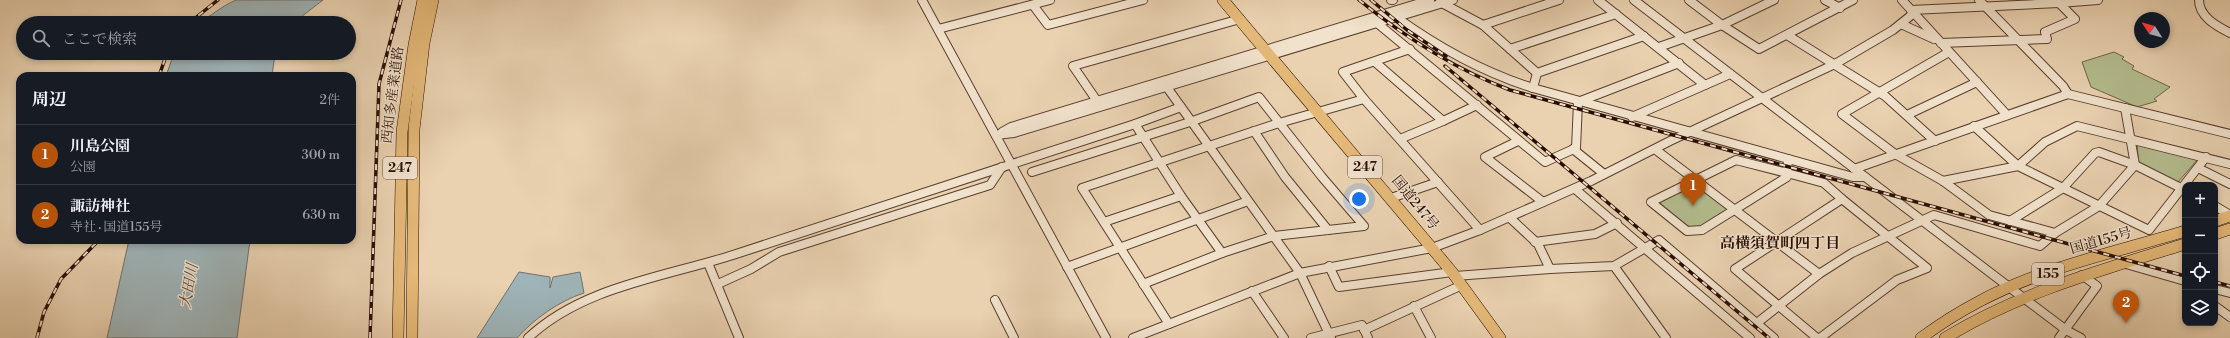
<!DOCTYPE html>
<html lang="ja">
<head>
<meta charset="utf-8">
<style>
  body { margin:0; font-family:"Libre Bodoni","Noto Serif JP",serif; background:#242831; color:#f1f3f6 }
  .controls { position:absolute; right:12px; bottom:12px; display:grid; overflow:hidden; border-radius:8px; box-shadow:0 2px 6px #0003 }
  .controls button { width:36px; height:36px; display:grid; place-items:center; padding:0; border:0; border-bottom:1px solid #363941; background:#171b24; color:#f1f3f6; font:20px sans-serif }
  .compass { position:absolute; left:2134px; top:12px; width:36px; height:36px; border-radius:50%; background:#171b24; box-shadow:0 2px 6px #0003; rotate:306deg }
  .you { position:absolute; left:1359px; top:199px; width:14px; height:14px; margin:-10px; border:3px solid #fff; border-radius:50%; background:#1a73e8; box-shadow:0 0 0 6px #1a73e833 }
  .badge { display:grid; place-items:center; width:26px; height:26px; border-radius:50%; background:#b45309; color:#fff; font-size:13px; font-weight:700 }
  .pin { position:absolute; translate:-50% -33px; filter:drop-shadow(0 1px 2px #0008) }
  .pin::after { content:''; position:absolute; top:21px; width:14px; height:12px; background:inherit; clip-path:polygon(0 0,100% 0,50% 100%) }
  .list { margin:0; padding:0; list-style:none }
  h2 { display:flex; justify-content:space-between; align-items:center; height:52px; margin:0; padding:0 16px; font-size:17px }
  h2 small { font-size:13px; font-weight:400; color:#9ea1a6 }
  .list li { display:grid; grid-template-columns:26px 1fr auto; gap:12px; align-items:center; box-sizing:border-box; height:60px; padding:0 16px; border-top:1px solid #363941 }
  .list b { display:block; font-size:15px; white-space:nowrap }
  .list p { margin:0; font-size:13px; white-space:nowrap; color:#9ea1a6 }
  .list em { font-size:13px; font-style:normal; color:#9ea1a6 }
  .icon { flex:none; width:22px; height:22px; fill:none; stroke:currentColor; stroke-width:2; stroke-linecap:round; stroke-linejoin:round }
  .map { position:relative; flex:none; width:2230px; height:338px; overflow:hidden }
  .search { position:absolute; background:#171b24; box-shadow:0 2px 6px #0003; left:16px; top:16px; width:340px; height:44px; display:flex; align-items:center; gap:10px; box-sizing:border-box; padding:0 14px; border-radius:22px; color:#9ea1a6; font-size:15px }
  .panel { position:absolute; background:#171b24; box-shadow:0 2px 6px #0003; left:16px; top:72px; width:340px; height:172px; border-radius:12px }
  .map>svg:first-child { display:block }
  .green { fill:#b4bd8e; stroke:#6f6548 }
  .water { fill:#9eb4b8; stroke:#70716f }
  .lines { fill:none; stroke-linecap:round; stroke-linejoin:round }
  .minor-casing { stroke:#5a3e2e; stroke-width:10 }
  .highway-casing { stroke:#2a0d02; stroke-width:12 }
  .minor { stroke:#f1e2cc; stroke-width:8 }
  .highway { stroke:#e5b978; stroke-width:11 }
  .rail-casing { stroke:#2a0d02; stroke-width:3.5 }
  .rail { stroke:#f1e2cc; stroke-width:2; stroke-dasharray:6; stroke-linecap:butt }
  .labels { text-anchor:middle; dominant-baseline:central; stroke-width:3; stroke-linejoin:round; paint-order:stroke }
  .shield { fill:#f1e2cc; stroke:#664d3f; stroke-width:1 }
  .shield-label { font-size:13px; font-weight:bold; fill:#2a0d02 }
  .street-label { font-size:14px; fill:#2a0d02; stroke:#f1e2cc }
  .neighbourhood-label { font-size:15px; font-weight:bold; fill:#2a0d02; stroke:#f1e2cc }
  .water-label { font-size:15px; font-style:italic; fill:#534742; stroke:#f1e2cc }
</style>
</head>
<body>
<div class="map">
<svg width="2230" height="338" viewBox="0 0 2230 338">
  <rect width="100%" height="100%" fill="#ead2b1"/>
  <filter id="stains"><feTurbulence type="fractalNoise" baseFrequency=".005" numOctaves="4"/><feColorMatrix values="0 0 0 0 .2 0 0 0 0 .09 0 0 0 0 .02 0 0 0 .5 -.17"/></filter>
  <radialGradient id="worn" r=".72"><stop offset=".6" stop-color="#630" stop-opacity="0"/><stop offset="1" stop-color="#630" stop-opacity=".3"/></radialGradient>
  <g class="green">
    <polygon points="2114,52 2124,57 2122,59 2134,66 2132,69 2170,87 2154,99 2157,101 2137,107 2091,87 2082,62"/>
    <polygon points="2137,145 2198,159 2177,183 2139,164"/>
    <polygon points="1693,184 1696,185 1728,210 1700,227 1687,227 1658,202"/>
  </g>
  <g class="water">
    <path d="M236 0H323L293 23H197C204 17 208 18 214 13 221 8 227 4 236 0Z"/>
    <polygon points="174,53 275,53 272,76 166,76"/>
    <polygon points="129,240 250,240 237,338 107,338"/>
    <path d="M519 272 550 277V288L553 277 580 272 584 293C559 301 534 319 517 338H477Z"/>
  </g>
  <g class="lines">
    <defs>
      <g id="minor">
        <polyline points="922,0 1106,338"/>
        <polyline points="1391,0 1393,0"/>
        <polyline points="1598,0 1705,85 1730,74"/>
        <polyline points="1634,0 2009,287 2066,330 2081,338"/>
        <polyline points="1825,0 1840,8"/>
        <polyline points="1902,0 2007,115"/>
        <polyline points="1979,0 2063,86 2068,94"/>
        <path d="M2199 0C2199 17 2217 26 2230 33"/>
        <polyline points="1440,2 1483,25 1537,73"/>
        <polyline points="1033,5 1048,25 1143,0"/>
        <polyline points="1911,10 2059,3 2056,0"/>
        <path d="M1396 17C1439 48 1482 72 1533 88"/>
        <polyline points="1377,23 1545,162 1576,148 1578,102"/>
        <polyline points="1901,24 1934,39"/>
        <polyline points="1483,25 1559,0"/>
        <polyline points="1722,25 1759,49 1853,0"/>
        <polyline points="1722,25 1774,0"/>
        <polyline points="938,29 1050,0"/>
        <polyline points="1787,35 1885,96 1935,141"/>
        <polyline points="1941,43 2047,39 2045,32 2075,19 2059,3 2098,0"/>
        <polyline points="1659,47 1722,25 1689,0"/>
        <polyline points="1410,49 1343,72 1364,99 1480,230"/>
        <polyline points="1510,49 1616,14"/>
        <polyline points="1949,52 1842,114 1895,154 1943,181 1989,215 2055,233 2099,206 2135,165"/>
        <polyline points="1375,62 1443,121 1477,105"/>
        <polyline points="1537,73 1533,88 1853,177 1865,177"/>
        <polyline points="1537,73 1644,36"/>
        <polyline points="1166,86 1300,273 1331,338"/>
        <polyline points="1097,101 1073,66 1240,19"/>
        <polyline points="1578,102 1679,63"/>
        <polyline points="2125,108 2135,165"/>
        <polyline points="1907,115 1977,82"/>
        <polyline points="1632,117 1705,85"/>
        <polyline points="1135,124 1181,196 1222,253"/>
        <polyline points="1974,126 2018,166 2149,230 2206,157"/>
        <polyline points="1254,131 1285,177 1328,230"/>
        <polyline points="1002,132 1011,127 1430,0"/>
        <polyline points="996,135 1014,133 1453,0"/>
        <polyline points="1400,139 1443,121"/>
        <polyline points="1518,141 1485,157 1543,202"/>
        <polyline points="1573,149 1604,174"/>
        <polyline points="1656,150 1819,274"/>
        <polygon points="1736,160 1787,173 1787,177 1702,230 1687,231 1651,202"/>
        <polyline points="2198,168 2230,184"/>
        <polyline points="1854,169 2068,94 2230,134"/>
        <polyline points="1032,172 1190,122 1259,97 1322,177 1364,226 1274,236 1222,253 1143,284"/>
        <polyline points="1787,173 1824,183 1842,199"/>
        <polyline points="1787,173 1788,159"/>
        <polyline points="1943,181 2018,166 2045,142 2077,126 2230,164"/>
        <polyline points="1575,189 1750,338"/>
        <polyline points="1391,198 1438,182"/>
        <polyline points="2215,206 2230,215"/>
        <polyline points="1509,217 1538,244 1550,269 1614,266 1659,240 1774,338"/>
        <polyline points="2010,221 2063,188 2095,153 2099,152 2135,165 2185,190"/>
        <polyline points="1104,222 1181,196"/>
        <polyline points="1535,242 1595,234 1617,223"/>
        <polyline points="708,263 739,338"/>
        <polyline points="2126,264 2185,281"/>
        <polyline points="1329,266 1339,287 1452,272"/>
        <polyline points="1614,266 1666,338"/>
        <polyline points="1067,267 1248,201"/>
        <polyline points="1455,276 1550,269"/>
        <polyline points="718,284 751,269 779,252 990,185 1002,167"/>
        <polyline points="2215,289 2230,293"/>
        <polyline points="1252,291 1284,338"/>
        <polyline points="995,300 1014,338"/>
        <polyline points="1414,306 1431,338"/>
        <polyline points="2215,306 2230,317"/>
        <polyline points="1757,323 1819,274 1852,253 1934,215 2040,246 2055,233"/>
        <polyline points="1169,324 1082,188 1279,123 1364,99"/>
        <polyline points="1364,330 1462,285"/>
        <path d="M528 338C583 286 666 277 736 254 869 211 1002 167 1135 124L1181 107"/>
        <polyline points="1133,338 1300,273 1432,248 1480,230 1591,181 1670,141 1835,64 1893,30 1914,13"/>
        <polyline points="1311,338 1362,325 1368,338"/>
        <polyline points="1817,338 1735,269 1842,199 1927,268 1897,280 1820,338"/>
        <polyline points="2059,338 2097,286 2082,275"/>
      </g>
      <g id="highway">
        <polyline points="1223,0 1452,272 1500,338"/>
        <polyline points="2215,221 2230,216"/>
        <polyline points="2215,234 2230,229"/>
        <polyline points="398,338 402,132 414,45 423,0"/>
        <polyline points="412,338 414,129 424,43 433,0"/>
        <path d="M1921 338C1940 324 1959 312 1980 301 2044 267 2117 252 2185 231"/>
        <path d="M1945 338C2020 292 2102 270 2185 244"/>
      </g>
    </defs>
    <use href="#minor" class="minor-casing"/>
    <use href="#highway" class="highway-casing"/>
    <use href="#minor" class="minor"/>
    <use href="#highway" class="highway"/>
    <defs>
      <g id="rail">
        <path d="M1359 0C1406 38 1454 69 1510 90L2185 276"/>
        <polyline points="1371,0 1407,30 1446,56"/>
        <polyline points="189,23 218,0"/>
        <polyline points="1445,66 1769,338"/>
        <polyline points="159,76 167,53"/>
        <polyline points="2215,282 2230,286"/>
        <polyline points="37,338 44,312 61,279 99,240"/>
        <polyline points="370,338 379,84 401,0"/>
      </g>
    </defs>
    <use href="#rail" class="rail-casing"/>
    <use href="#rail" class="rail"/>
  </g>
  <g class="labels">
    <g class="shield">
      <rect x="1348" y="156" width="34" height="22" rx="3"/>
      <rect x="383" y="157" width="34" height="22" rx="3"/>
      <rect x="2032" y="263" width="32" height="22" rx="3"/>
    </g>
    <g class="shield-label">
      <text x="1365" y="167">247</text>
      <text x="400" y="168">247</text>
      <text x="2048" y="274">155</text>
    </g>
    <g class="street-label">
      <text transform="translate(393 95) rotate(-83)">西知多産業道路</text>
      <text transform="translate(1415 203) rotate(51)">国道247号</text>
      <text transform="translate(2101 241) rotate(-16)">国道155号</text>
    </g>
    <g class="neighbourhood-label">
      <text x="1780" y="243">高横須賀町四丁目</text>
    </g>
    <g class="water-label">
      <text transform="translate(189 286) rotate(-80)">大田川</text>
    </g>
  </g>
  <rect width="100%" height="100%" filter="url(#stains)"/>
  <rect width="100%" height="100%" fill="url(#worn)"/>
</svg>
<div class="controls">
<button>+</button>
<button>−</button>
<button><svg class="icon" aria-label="locate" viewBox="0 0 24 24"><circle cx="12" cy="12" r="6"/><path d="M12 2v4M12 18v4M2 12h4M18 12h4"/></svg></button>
<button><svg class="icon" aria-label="layers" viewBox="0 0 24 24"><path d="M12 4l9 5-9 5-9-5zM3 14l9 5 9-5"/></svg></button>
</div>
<svg class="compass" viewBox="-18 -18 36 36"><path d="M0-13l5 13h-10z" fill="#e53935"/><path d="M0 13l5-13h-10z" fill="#9ea1a6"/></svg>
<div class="you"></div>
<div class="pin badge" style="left:1693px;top:206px">1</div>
<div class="pin badge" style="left:2126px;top:323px">2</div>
<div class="search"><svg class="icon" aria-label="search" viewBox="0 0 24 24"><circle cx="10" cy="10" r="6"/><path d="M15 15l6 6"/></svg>ここで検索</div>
<section class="panel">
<h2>周辺<small>2件</small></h2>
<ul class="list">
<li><span class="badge">1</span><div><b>川島公園</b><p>公園</p></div><em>300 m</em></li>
<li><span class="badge">2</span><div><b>諏訪神社</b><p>寺社 · 国道155号</p></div><em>630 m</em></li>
</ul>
</section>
</div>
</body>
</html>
